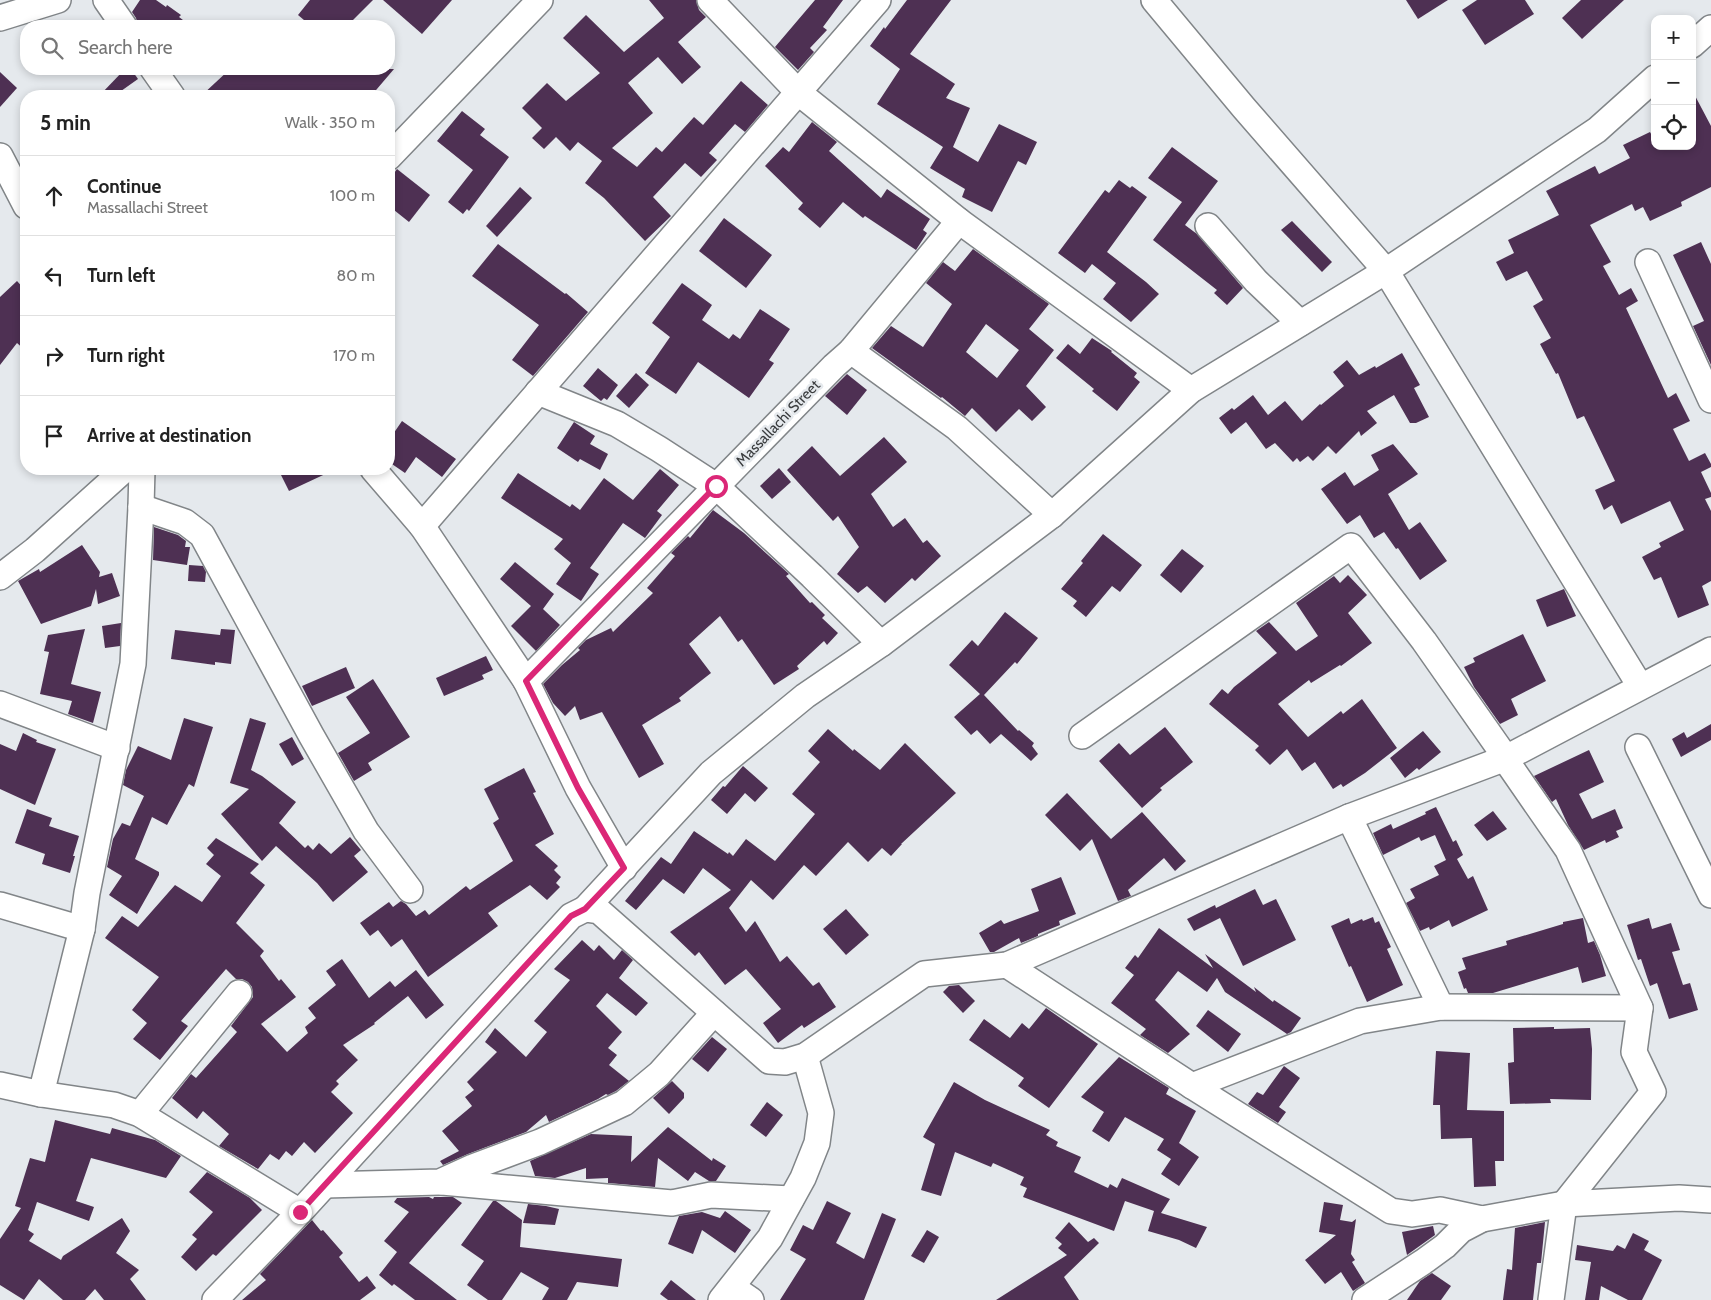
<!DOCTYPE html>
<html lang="en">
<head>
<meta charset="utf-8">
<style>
  body { margin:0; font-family:Cabin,sans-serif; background:#f6f6f6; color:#222 }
  .controls { position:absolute; right:15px; top:15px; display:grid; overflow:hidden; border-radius:10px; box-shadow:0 2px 8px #0003 }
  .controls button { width:45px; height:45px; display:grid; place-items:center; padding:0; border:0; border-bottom:1px solid #e0e0e0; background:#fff; color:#222; font:25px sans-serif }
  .stop { position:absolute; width:15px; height:15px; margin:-11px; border:4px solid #db2777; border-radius:50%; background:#fff }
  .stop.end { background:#db2777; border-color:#fff; box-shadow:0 1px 5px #0008 }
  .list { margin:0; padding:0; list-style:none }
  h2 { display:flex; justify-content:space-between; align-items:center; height:65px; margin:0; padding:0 20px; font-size:21px }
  h2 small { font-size:16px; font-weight:400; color:#767676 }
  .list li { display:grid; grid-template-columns:32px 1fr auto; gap:15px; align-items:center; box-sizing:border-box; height:80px; padding:0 20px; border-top:1px solid #e0e0e0 }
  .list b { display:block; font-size:19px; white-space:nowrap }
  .list p { margin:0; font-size:16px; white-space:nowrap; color:#767676 }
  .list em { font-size:16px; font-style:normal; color:#767676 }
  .icon { flex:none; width:28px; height:28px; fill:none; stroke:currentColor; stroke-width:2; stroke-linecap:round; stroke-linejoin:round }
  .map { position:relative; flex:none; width:1711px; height:1300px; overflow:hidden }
  .search { position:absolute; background:#fff; box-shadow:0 2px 8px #0003; left:20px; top:20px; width:375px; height:55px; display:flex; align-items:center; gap:12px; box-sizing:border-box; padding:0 18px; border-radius:20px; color:#767676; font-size:19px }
  .panel { position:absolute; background:#fff; box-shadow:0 2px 8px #0003; left:20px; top:90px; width:375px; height:385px; border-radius:20px }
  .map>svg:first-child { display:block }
  .building { fill:#4e3053; fill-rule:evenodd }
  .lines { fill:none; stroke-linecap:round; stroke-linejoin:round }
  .minor-casing { stroke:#818588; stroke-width:28 }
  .minor { stroke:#fff; stroke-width:25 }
  .route { stroke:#db2777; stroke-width:6 }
  .labels { text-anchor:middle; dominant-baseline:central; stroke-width:5; stroke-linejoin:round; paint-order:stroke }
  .street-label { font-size:15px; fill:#3a3c3e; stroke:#e5e9ed }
</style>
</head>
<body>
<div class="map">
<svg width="1711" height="1300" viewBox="0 0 1711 1300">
  <rect width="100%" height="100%" fill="#e5e9ed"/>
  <g class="building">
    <polygon points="140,0 156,0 166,7 167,5 181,15 179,17 191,26 138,26 136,18 132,12"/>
    <polygon points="310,0 373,0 347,26 311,26 298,15"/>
    <polygon points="383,0 452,0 422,34"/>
    <polygon points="649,0 696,0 699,10 706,17 678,42 701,67 682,84 658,57 628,83 653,113 612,148 637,167 656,147 662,152 694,117 703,125 741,81 768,105 745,132 735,124 709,153 717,160 701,177 685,163 653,197 671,216 645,241 604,198 585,183 602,161 578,142 570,151 556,137 544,149 532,138 542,128 522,108 547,83 566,101 600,73 563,38 586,15 624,52 664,18"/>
    <polygon points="815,0 843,0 823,27 827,30 810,48 814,52 798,70 775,47"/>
    <polygon points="907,0 951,0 910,54 955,84 946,98 970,108 953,147 978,162 999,124 1037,142 1026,165 1018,161 992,212 962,197 965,189 930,168 943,147 877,104 900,69 870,46 884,27 885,29"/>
    <polygon points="1406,0 1448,0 1418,19"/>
    <polygon points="1477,0 1525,0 1534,14 1485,45 1462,10"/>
    <polygon points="1581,0 1624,0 1582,39 1562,18"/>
    <polygon points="125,69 131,69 138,79 114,96 99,96"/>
    <polygon points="230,69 327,69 335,75 340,69 394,69 371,96 201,96"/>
    <polygon points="0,72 17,88 0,107"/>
    <polygon points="1692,90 1711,126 1711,187 1681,202 1682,206 1650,221 1643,207 1635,211 1632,204 1590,225 1611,262 1603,266 1619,295 1631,288 1638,301 1626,308 1668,398 1676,393 1690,421 1673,429 1689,461 1705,453 1711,464 1711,467 1701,472 1711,493 1711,497 1705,499 1711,511 1711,581 1702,586 1709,605 1678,618 1661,577 1654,580 1642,557 1661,547 1659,543 1684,530 1670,501 1621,524 1612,505 1604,510 1595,490 1615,481 1584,416 1577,419 1558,373 1556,374 1540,344 1551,338 1533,306 1543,300 1527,271 1506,281 1496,262 1514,253 1508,240 1559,215 1546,191 1595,166 1599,174 1630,158 1623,145 1650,132 1655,141 1655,146 1692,146"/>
    <polygon points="462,111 485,129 480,135 509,157 469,211 467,209 463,214 448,202 473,170 437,141"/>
    <polygon points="812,122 837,142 829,151 881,198 887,189 930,219 923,230 927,233 916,250 865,216 863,218 843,202 820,228 798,209 803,203 765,166 783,147 789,152"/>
    <polygon points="1172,147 1218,181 1185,225 1197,234 1243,288 1227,305 1214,293 1217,290 1153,240 1182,202 1148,178"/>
    <polygon points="397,169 430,195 409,222 389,206 389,180"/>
    <polygon points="1119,180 1130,188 1132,186 1147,197 1107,252 1146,282 1159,294 1131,322 1103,299 1116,283 1092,264 1085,273 1058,253 1105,190 1109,193"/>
    <polygon points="520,187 532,198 497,237 486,226"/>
    <polygon points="724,218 772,255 746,288 699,251"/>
    <polygon points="1292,221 1332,262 1322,272 1281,230"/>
    <polygon points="1701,242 1711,264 1711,365 1693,326 1704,321 1673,255"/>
    <polygon points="498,244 565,294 566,293 588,312 533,376 512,360 539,325 472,276"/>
    <path d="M973 249 1049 304 1029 329 1054 350 1026 386 1046 407 1032 421 1019 409 996 432 972 408 965 416 942 397 941 398 872 348 891 326 923 347 952 304 926 283 943 262 955 271ZM986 324 1019 350 997 378 966 352Z"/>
    <polygon points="17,281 26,291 26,351 17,343 0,365 0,297"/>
    <polygon points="682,283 712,305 702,320 729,339 733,334 740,339 760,309 790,329 769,360 774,363 749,398 698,362 676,394 645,373 670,337 652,323"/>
    <polygon points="1092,338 1112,351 1111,352 1137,373 1134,377 1140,382 1117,411 1092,391 1094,389 1056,358 1068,344 1080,354"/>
    <polygon points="1402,353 1420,385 1414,388 1429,417 1416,423 1410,423 1394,395 1367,411 1377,423 1361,436 1359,431 1336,454 1328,446 1313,461 1308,456 1300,462 1297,458 1293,462 1275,443 1266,449 1246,422 1231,434 1219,418 1232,408 1234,410 1253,395 1268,415 1285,401 1302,421 1320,404 1321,405 1344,386 1333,372 1347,360 1359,375 1375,366 1376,368"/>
    <polygon points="598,368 618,385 607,400 604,398 601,401 583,386"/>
    <polygon points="636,373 649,385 629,408 616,396"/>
    <polygon points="847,374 867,390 847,415 825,396"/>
    <polygon points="402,421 456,459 442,477 416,457 405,473 389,462 389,440"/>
    <polygon points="574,422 595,436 590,444 608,454 600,470 580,459 578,462 557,448"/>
    <polygon points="884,437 907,462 871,494 893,527 905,518 923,543 927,540 941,556 915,581 912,578 885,603 867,586 858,593 837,574 859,547 838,516 833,521 787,470 812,446 840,476"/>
    <polygon points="1393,444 1418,474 1388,494 1409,530 1420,522 1447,561 1420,580 1398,548 1396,549 1384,532 1374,538 1360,515 1347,524 1321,489 1345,472 1354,486 1379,470 1371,455"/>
    <polygon points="779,468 791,482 772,499 760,486"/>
    <polygon points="278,469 336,469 289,491"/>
    <polygon points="660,469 679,485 657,511 662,515 645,538 623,523 590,568 599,574 581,601 556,584 571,563 554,549 563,539 501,498 518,473 570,507 572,504 580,510 604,478 633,500"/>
    <polygon points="713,510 744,533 789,574 786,576 810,603 812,602 825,615 822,618 838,633 827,645 824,641 797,666 799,669 774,685 742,639 738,642 720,616 689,644 711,673 679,698 681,701 642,725 664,764 639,778 602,712 580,720 575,706 565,716 553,703 543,684 562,665 580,650 578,648 586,640 611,628 613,632 653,593 647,588 675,556 671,553 688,536 690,538"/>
    <polygon points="154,527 178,535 186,541 185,547 190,547 187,565 153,560"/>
    <polygon points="1103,534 1142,565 1120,592 1112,586 1086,617 1073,606 1077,601 1061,589 1083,563 1081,561"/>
    <polygon points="82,545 100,572 99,577 112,573 120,596 98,604 96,589 91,606 41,624 18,581 39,569 40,572"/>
    <polygon points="1182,549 1204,566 1181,593 1160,575"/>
    <polygon points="515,562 554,594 543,609 560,625 536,651 511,626 531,606 500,579"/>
    <polygon points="189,565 203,566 206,572 205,582 188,581"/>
    <polygon points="1348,575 1367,595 1348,613 1372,643 1341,666 1340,665 1311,683 1309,680 1278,704 1308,737 1341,711 1343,714 1362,699 1397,748 1365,773 1343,787 1341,784 1333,789 1315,762 1302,771 1287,749 1270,765 1255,750 1259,746 1209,704 1222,689 1228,694 1234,687 1277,653 1256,631 1269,622 1296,651 1318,636 1296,603 1334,576 1340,583"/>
    <polygon points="1564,589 1576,616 1547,627 1536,600"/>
    <polygon points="1005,612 1038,638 1017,664 1015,662 984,695 1018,731 1019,730 1034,743 1032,746 1038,754 1031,761 1001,734 990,744 977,730 971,735 954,717 980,694 949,665 972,640 978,646"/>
    <polygon points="121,623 120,646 105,648 102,626"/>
    <polygon points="85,629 71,684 101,692 93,723 68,714 72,701 40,694 49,652 44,651 48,635"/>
    <polygon points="221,629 235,630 231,664 215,662 215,665 171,659 175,630 220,635"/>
    <polygon points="1523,634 1546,681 1511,699 1518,715 1500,724 1474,687 1464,667 1475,662 1473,658"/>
    <polygon points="486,656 493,670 482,675 484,679 444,696 436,678"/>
    <polygon points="346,667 355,688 312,706 302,686"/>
    <polygon points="373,679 410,737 368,763 372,770 354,781 338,753 370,733 346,697"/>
    <polygon points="184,718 213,727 194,787 189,784 167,825 152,817 135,859 159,872 159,875 137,914 109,895 122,876 107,867 113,839 122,823 130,826 144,796 123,785 126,770 138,746 171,760"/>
    <polygon points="250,718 266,723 251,770 262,776 296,802 279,823 305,848 308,845 313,850 319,843 331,854 350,837 361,850 354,856 368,872 333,902 317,883 276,846 262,861 221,814 249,789 230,783"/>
    <polygon points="1711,724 1711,740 1681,757 1672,739 1684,732 1687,738"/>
    <polygon points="1165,727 1193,762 1160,788 1162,790 1142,808 1099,761 1119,743 1130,755"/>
    <polygon points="828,729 853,751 854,749 880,770 905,743 956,793 901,844 902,844 891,856 882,848 868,862 848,842 816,876 804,865 773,900 751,880 729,908 746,932 755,921 780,962 787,956 813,986 819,982 836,1007 804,1028 802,1025 778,1043 763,1023 781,1009 746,969 725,985 699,952 695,956 670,932 731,890 703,868 684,894 663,879 636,910 625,901 661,857 671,864 694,831 728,854 729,852 733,856 746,839 775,861 815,814 792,794 820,762 808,751"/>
    <polygon points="1423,731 1441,752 1419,770 1417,768 1405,778 1390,758"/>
    <polygon points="23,733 37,740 36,742 56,749 35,805 0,789 0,744 16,751"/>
    <polygon points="292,737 304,759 292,766 279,744"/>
    <polygon points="1589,750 1604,782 1579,794 1592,819 1615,809 1623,828 1616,831 1619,837 1606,843 1605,840 1584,850 1568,825 1556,799 1552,802 1534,776"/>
    <polygon points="743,766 768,788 755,802 745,793 727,814 711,800 723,786 725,787"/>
    <polygon points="524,768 536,792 533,793 554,834 535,845 558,866 554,870 561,877 556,883 560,887 547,900 530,885 488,913 498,926 428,977 402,939 391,947 378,930 370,936 360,923 389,902 393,907 401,901 406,904 416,916 425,910 429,915 466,886 470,890 513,861 493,823 499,819 484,789"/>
    <polygon points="1067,793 1111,839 1142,812 1186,861 1175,871 1164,858 1128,890 1131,896 1118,901 1092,839 1080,851 1045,815"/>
    <polygon points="1436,807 1453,842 1456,840 1463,855 1457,859 1468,879 1473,876 1488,910 1452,927 1449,920 1430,930 1429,927 1420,931 1406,903 1415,898 1410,889 1439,875 1434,866 1446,860 1435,835 1421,841 1419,837 1383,855 1373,833 1391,824 1393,829 1426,814 1425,812"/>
    <polygon points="27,809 52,818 49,826 79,836 73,856 75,856 70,873 42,864 45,854 15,843"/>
    <polygon points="1493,811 1507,829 1487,841 1474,825"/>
    <polygon points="216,838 259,864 250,873 265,885 236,923 264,951 260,956 279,981 281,979 296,997 261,1024 287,1052 308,1033 305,1027 316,1018 308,1008 336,985 326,971 342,959 369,998 390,981 395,987 416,970 444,1005 426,1019 408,996 374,1023 375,1024 343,1045 358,1060 336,1081 339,1084 331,1092 353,1113 315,1153 304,1142 292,1156 286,1151 279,1160 270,1154 258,1169 219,1146 229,1134 203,1111 197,1119 172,1098 191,1074 196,1078 237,1032 231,1026 253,997 252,987 248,982 242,979 236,979 226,969 181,1021 188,1026 160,1060 133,1039 147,1023 132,1010 159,977 105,938 122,916 138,927 175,885 202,902 221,876 206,864 214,855 207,848"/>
    <polygon points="1061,877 1076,914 1059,921 1060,925 1038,934 1038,936 1021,943 1019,938 994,952 990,952 979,933 1001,920 1004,924 1039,911 1031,889"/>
    <polygon points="1255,889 1263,905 1276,899 1296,940 1243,966 1220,918 1194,931 1187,919 1215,905 1216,908"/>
    <polygon points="846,909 869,935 846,955 823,929"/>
    <polygon points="1373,917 1375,923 1379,921 1391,947 1387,949 1403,985 1367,1002 1351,966 1349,967 1331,926 1349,918 1351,924 1362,919 1363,921"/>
    <polygon points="1583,918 1588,943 1594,941 1600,955 1606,976 1582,983 1578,967 1493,993 1468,993 1466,988 1464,989 1458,972 1466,969 1462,958 1507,945 1506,941 1563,924 1563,922"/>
    <polygon points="1649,918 1652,929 1671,923 1680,950 1672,952 1683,985 1690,983 1698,1010 1669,1019 1657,983 1650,986 1641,959 1638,960 1627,925"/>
    <polygon points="1159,928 1213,968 1205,954 1256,992 1254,987 1273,1002 1274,1000 1301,1018 1291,1032 1287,1034 1225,992 1217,978 1207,992 1178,971 1155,1000 1190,1034 1168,1053 1140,1035 1146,1029 1111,1003 1134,975 1125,968 1135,955 1138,958"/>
    <polygon points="582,940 594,951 599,945 614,960 622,950 633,960 619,978 648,1003 636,1016 607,993 596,1006 622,1032 608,1048 617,1055 609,1065 629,1081 616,1091 608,1095 606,1094 598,1099 549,1122 546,1115 526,1132 468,1154 443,1165 440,1161 459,1151 442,1131 472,1106 465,1097 474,1090 467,1082 497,1052 485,1042 495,1028 526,1057 547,1032 534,1021 570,980 554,969"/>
    <polygon points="959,985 975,1001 963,1013 943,992 949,986"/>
    <polygon points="1046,1008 1098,1044 1049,1108 1018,1086 1024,1078 969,1040 984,1019 1010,1038 1022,1023 1029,1029"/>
    <polygon points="1208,1010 1241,1034 1228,1052 1196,1026"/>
    <polygon points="1554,1027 1554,1029 1590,1028 1592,1049 1591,1100 1550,1099 1551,1103 1510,1104 1508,1063 1514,1062 1513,1028"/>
    <polygon points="712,1037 727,1049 708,1072 692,1059"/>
    <polygon points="1436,1051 1470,1053 1467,1110 1504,1111 1504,1161 1495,1161 1496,1186 1474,1187 1472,1138 1441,1139 1440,1105 1433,1105"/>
    <polygon points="1119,1057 1169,1088 1166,1094 1196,1111 1179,1143 1199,1157 1179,1186 1161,1174 1171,1159 1157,1150 1164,1139 1125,1117 1109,1142 1092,1131 1104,1112 1081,1097"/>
    <polygon points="1284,1066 1300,1078 1279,1107 1286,1112 1278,1123 1248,1104 1257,1092 1263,1095"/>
    <polygon points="672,1081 684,1093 684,1098 669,1114 653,1098"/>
    <polygon points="954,1082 985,1100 1050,1130 1046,1135 1058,1142 1056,1146 1081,1157 1074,1172 1108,1188 1110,1184 1117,1188 1122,1178 1170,1199 1161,1213 1207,1227 1196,1248 1179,1240 1148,1231 1154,1211 1157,1212 1125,1201 1114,1231 1023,1197 1027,1188 1020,1185 1024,1177 993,1163 991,1167 955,1152 941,1196 921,1190 935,1144 923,1137"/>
    <polygon points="767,1102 783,1115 766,1137 750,1125"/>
    <polygon points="55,1120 110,1134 112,1128 155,1140 181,1156 166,1178 91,1158 76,1201 94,1207 89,1221 37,1202 28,1230 34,1234 29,1241 61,1260 63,1256 122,1218 130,1231 116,1253 139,1270 130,1279 146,1300 104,1300 95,1289 85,1300 63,1300 39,1279 24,1300 0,1285 0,1239 21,1208 15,1206 30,1158 45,1162"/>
    <polygon points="668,1127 712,1161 713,1158 726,1166 716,1181 709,1181 695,1172 688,1181 658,1158 655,1187 608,1183 608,1178 586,1179 586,1168 555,1178 535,1176 530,1161 591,1134 632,1136 631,1162"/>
    <polygon points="207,1172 250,1198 262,1210 216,1256 213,1254 196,1271 181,1257 197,1239 192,1235 213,1212 189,1192"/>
    <polygon points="429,1197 433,1199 434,1197 453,1197 462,1203 409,1263 457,1300 415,1300 394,1284 392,1286 379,1275 397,1252 384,1241 409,1212 394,1202 397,1198"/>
    <polygon points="493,1201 496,1201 522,1220 520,1247 622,1259 618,1287 577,1282 567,1300 542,1300 549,1288 521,1272 502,1300 488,1300 467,1285 484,1261 461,1245"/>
    <polygon points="827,1201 851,1213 836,1243 864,1259 882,1213 896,1219 864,1300 780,1300 806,1259 790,1250 803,1225 813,1230"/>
    <polygon points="1324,1202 1343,1205 1340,1220 1352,1222 1356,1219 1351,1254 1355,1260 1352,1262 1365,1283 1353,1291 1341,1272 1325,1284 1305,1260 1336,1235 1319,1232"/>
    <polygon points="528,1204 546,1206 559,1209 555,1225 523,1223"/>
    <polygon points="725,1211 751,1230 735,1253 702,1230 693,1254 668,1244 679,1216 702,1212 720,1218"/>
    <polygon points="312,1220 321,1231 323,1230 343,1253 339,1257 359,1282 367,1276 376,1288 360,1300 242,1300 266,1280 260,1274"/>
    <polygon points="1069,1222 1088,1242 1094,1238 1099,1243 1064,1277 1079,1300 996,1300 1067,1255 1058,1248 1062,1244 1055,1238"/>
    <polygon points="1545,1222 1541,1263 1537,1263 1533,1300 1503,1300 1507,1269 1512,1270 1515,1228"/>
    <polygon points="1433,1226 1435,1235 1407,1255 1402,1232"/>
    <polygon points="927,1230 939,1237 924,1263 911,1256"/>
    <polygon points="1633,1233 1649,1241 1644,1250 1662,1260 1642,1300 1628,1300 1601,1286 1599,1300 1585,1300 1591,1262 1575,1260 1577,1245 1613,1251 1617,1245 1625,1249"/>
    <polygon points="1432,1273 1451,1286 1441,1300 1407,1300 1420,1281"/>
    <polygon points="671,1280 696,1300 668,1300 660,1294"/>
  </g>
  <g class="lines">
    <defs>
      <g id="minor">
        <polyline points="106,0 124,26"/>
        <polyline points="710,0 799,93 959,221 1191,390"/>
        <polyline points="1154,0 1244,108 1386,271 1640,686"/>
        <polyline points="0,18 58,0"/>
        <polyline points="1692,45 1711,28"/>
        <polyline points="153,69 172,96"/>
        <polyline points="0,156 26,206"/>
        <polyline points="389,157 540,0"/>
        <polyline points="1208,226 1256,281 1300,323"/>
        <polyline points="1648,262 1711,400"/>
        <polyline points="851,351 957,428 1052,515"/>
        <polyline points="538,392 617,424 659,449 716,486 812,576 881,644"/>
        <polyline points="373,469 422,526 526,681 578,788 624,868"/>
        <polyline points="141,507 185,522 202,535 311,735 366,831 410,890"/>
        <polyline points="422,526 878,0"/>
        <polyline points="0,577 35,550 125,469"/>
        <polyline points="526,681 834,366 851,351 959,221"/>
        <polyline points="0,704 117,748"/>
        <polyline points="1082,736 1351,546 1424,641 1506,758"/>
        <polyline points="1638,747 1711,895"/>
        <polyline points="1505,759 1568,850 1640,1008 1634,1052 1653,1092 1564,1204 1551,1300"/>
        <polyline points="1349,817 1441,1007"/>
        <polyline points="0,905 82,929"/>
        <polyline points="585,909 711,773 805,696 881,644 1052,515 1191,390 1386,271 1597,130 1655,78"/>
        <polyline points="1007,965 1192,1086 1391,1211 1412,1214 1440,1210 1482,1219 1564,1204 1679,1198 1711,1200"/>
        <polyline points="0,1085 41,1094 114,1105 140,1114 300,1212"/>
        <polyline points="1192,1086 1360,1021 1441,1007 1640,1008"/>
        <polyline points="41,1094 82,929 87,893 133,664 141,507 142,469"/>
        <polyline points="140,1114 239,993"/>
        <polyline points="442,1182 672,1203 711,1195 791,1199"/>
        <polyline points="325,1185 440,1182 473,1167 540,1142 624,1103 659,1074 714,1013"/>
        <polyline points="732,1287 751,1300"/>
        <polyline points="215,1300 300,1212 571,916 585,909 599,911 769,1061 785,1062 805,1056 924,974 1007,965 1349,817 1506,758 1711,650"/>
        <polyline points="721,1300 770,1238 803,1178 817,1143 821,1113 805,1056"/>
        <polyline points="1365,1300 1423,1262 1445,1246 1461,1230 1482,1219"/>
      </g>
    </defs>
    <use href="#minor" class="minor-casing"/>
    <use href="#minor" class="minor"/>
  </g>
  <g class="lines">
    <polyline class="route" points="300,1212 571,916 585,909 624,868 578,788 526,681 716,486"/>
  </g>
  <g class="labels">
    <g class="street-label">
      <text transform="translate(778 423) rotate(-46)">Massallachi Street</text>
    </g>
  </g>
</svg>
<div class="controls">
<button>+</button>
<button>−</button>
<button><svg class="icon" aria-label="locate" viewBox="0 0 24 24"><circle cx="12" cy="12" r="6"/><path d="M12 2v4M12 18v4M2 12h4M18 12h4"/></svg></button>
</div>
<div class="stop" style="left:716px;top:486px"></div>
<div class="stop end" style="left:300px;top:1212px"></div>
<div class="search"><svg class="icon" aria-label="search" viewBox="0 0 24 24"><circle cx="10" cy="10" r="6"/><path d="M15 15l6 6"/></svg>Search here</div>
<section class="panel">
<h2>5 min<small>Walk · 350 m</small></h2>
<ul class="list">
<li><svg class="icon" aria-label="ahead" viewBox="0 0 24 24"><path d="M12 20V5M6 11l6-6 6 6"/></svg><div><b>Continue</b><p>Massallachi Street</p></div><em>100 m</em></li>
<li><svg class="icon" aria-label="left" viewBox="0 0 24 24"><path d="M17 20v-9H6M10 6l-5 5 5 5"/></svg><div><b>Turn left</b></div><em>80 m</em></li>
<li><svg class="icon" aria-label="right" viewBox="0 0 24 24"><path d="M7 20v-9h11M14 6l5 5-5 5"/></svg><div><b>Turn right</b></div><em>170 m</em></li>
<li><svg class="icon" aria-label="arrive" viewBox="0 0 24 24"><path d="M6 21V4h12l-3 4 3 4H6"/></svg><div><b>Arrive at destination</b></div></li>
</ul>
</section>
</div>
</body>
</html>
